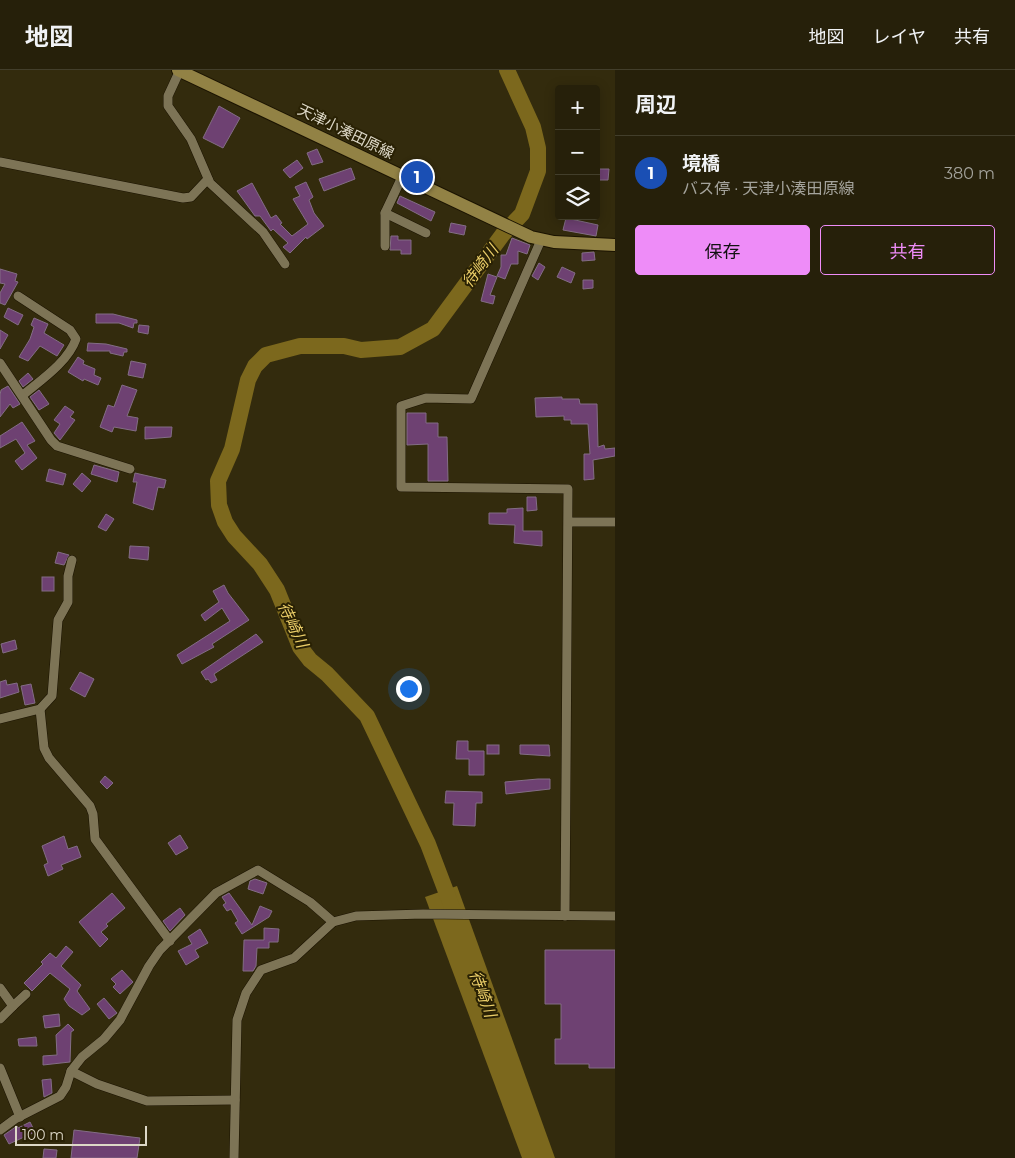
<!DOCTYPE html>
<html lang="ja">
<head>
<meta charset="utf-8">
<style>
  body { margin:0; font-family:Montserrat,"Noto Sans JP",sans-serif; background:#322d18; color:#f1f3f6 }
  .controls { position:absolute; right:15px; top:15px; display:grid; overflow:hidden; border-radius:5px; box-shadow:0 2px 12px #0003 }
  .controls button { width:45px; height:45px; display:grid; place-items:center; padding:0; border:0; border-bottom:1px solid #423e2b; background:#26200a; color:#f1f3f6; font:25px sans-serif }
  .scale { position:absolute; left:15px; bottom:12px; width:132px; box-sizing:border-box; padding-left:5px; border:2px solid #ddd8c7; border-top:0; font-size:14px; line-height:18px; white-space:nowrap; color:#ddd8c7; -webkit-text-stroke:4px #292104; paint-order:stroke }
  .you { position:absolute; left:408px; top:618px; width:18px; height:18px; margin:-12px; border:4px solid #fff; border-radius:50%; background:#1a73e8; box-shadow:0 0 0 8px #1a73e833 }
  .badge { display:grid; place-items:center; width:32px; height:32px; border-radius:50%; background:#ee8cf8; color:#fff; font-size:16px; font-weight:700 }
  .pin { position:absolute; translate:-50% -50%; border:2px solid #fff; box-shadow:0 1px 5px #0006 }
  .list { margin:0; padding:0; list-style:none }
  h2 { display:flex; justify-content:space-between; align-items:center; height:65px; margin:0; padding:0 20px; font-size:21px }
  h2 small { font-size:16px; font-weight:400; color:#a4a39c }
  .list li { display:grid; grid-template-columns:32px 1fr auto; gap:15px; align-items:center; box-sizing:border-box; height:75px; padding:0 20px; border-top:1px solid #423e2b }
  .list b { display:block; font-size:19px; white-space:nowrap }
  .list p { margin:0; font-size:16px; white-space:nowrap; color:#a4a39c }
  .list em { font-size:16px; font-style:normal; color:#a4a39c }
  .actions { display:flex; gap:10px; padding:15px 20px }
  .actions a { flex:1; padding:11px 0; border:1px solid #ee8cf8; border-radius:5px; text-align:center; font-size:18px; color:#ee8cf8 }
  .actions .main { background:#ee8cf8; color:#111 }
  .icon { flex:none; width:28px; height:28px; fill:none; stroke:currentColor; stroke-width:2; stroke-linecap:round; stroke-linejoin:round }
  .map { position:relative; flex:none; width:615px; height:1088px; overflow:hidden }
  header { display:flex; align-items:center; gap:30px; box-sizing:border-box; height:70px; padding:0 25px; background:#26200a; border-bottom:1px solid #423e2b }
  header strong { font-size:24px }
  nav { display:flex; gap:28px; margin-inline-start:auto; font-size:18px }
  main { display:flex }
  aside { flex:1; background:#26200a }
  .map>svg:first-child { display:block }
  .water { fill:#7c681d }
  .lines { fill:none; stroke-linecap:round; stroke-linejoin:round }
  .river { stroke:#7c681d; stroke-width:16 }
  .building { fill:#6e4172; stroke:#836d85 }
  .street-casing { stroke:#1b1300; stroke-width:10 }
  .secondary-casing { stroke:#1b1300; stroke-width:14 }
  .street { stroke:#7d7456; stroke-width:9 }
  .secondary { stroke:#928245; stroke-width:12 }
  .labels { text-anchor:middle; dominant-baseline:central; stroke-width:4; stroke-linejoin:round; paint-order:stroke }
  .street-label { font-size:15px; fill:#ddd8c7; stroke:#292104 }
  .water-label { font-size:16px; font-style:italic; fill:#eacd68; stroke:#292104 }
</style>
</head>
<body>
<header>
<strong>地図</strong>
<nav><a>地図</a><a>レイヤ</a><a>共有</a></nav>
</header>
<main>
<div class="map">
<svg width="615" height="1088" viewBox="0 0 615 1088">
  <rect width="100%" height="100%" fill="#332b0d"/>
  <polygon class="water" points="457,816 555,1088 522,1088 425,827"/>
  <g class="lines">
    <polyline class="river" points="453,840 428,774 367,646 327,604 310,590 300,577 277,520 260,494 234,466 225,452 219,435 218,411 232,379 248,310 255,296 266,285 300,276 344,276 361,280 400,277 433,259 503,164 522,144 538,101 538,78 533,57 507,0"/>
  </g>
  <g class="building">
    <polygon points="219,36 240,48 223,78 203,68"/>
    <polygon points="317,79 323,92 312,95 307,83"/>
    <polygon points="297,90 303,98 290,108 283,100"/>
    <polygon points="351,98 355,109 324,121 319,109"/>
    <polygon points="596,99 609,99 608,110 596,110"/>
    <polygon points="306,112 313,127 309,130 314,143 324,156 307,169 306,167 290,183 283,177 288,173 273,159 271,161 260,146 255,146 237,121 252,113 271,148 276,145 282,153 280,154 292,166 308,154 293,129 300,126 295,117"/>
    <polygon points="400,126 435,142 431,151 397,133"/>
    <polygon points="566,148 598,155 596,166 563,160"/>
    <polygon points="451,153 466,156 464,165 449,162"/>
    <polygon points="391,166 398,166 398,170 411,170 411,184 401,184 401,180 390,180"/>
    <polygon points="512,168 530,175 527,184 518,181 518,194 511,194 505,209 497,206 501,197 501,185 506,185"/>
    <polygon points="594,182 595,190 582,191 582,183"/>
    <polygon points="539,193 545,197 538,210 532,206"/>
    <polygon points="562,197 575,203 571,213 557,207"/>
    <polygon points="0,199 17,204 15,211 18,212 5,235 0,233 0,223 5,214 0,213"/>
    <polygon points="488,204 497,207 490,225 495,226 493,234 481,231"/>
    <polygon points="583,210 593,210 593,218 583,219"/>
    <polygon points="8,238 23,245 18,255 4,247"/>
    <polygon points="96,244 113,244 137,250 137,253 134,253 133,258 119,253 96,253"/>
    <polygon points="34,248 48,254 44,263 64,275 57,286 40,276 28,291 19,287 30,269 34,257 31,255"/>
    <polygon points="139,255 149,256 148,264 138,262"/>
    <polygon points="0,260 8,265 0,279"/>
    <polygon points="88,273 106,274 127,279 127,282 124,282 123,286 110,283 110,281 87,281"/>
    <polygon points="78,287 84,291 83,294 95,299 94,305 101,308 98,315 84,309 83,311 68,302"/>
    <polygon points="131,291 146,294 143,308 128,305"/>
    <polygon points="28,303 33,309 23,317 19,311"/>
    <polygon points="122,315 137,320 127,346 138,348 136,361 114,357 112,362 100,357 108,335 114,337"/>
    <polygon points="8,316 20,334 13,338 10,334 0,347 0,325 1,320"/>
    <polygon points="39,320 49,334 39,340 30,327"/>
    <polygon points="562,327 562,329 579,329 580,334 597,334 598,377 604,375 605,379 615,378 615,386 593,390 594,409 584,410 584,384 590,384 588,354 571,354 571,350 564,350 564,346 536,347 535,328"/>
    <polygon points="65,336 74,342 70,347 75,350 60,370 54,363 60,354 54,350"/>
    <polygon points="407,343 426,343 426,353 438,353 438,367 447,367 448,411 428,411 428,374 407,375"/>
    <polygon points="22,352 35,371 27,375 37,388 22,400 15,391 25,383 16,369 0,378 0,366"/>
    <polygon points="145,357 172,357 171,367 145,369"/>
    <polygon points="94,395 119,402 117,412 91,404"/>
    <polygon points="49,399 66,404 63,415 46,411"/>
    <polygon points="82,403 91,411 82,422 73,414"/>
    <polygon points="135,403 166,410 164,418 158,417 153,440 133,433 137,412 133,412"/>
    <polygon points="527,427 536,427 537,440 527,441"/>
    <polygon points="523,438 523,461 542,461 542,476 514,473 515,455 489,454 489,443 507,443 507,439"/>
    <polygon points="106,444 114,449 106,461 98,457"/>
    <polygon points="130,476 149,477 148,490 129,488"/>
    <polygon points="58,482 69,485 64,495 55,493"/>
    <rect x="42" y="507" width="12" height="14"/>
    <polygon points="224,515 228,523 249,550 212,574 214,577 182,594 177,585 230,551 222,538 205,551 201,545 219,532 213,521"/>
    <polygon points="256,564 263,572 214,604 217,610 211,613 208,609 206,610 201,602"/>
    <polygon points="15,570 17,579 3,583 1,574"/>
    <polygon points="80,602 94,609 85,627 70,619"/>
    <polygon points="6,610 7,615 17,613 19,622 0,628 0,612"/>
    <polygon points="31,614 35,633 25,635 21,616"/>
    <polygon points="457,671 468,671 468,681 484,681 484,705 469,705 469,689 456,689"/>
    <rect x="487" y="675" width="12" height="9"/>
    <polygon points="520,675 549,675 550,686 520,684"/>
    <polygon points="105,706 113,713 107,719 100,712"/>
    <polygon points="538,709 550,709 550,719 506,724 505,712"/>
    <polygon points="446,721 482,722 482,733 476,733 475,756 453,755 454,733 445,733"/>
    <polygon points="180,765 188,778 176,785 168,773"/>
    <polygon points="64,766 68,779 77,776 81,787 61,795 63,799 48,806 44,795 48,793 42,776"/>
    <polygon points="255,809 267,813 263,824 248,819 250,811"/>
    <polygon points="112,823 125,838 106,854 108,856 101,862 108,869 100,877 79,852"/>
    <polygon points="229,823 252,855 260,836 272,841 269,847 242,864 235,853 238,851 231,839 227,841 223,835 226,833 222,827"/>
    <polygon points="180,838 185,845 170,861 163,851"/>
    <polygon points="264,858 279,859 278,872 269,872 269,878 257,878 256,896 253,901 243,901 244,870 264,870"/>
    <polygon points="200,859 208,873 195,880 199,887 186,895 178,881 192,874 188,867"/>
    <polygon points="66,876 73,882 61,896 81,915 77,921 90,939 82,945 69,936 64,929 70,919 50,903 32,921 24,913 43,894 41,892 50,883 56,888"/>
    <polygon points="545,880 615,880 615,998 589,998 589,994 555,994 555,969 561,969 561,934 545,934"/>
    <polygon points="122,900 133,912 120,924 113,917 116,914 111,909"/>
    <polygon points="104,928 117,943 109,949 97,934"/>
    <polygon points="59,944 60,956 45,958 43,946"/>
    <polygon points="68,954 74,960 71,962 70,992 43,995 43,986 57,985 56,965"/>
    <polygon points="36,967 37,976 19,976 18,969"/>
    <polygon points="51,1009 52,1023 44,1027 42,1010"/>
    <polygon points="30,1052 35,1062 9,1074 4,1065 17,1056 18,1058"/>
    <polygon points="74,1060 140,1068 137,1088 71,1088"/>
    <polygon points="44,1079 57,1080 56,1088 43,1088"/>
  </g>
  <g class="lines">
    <defs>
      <g id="street">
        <polyline points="180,0 168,26 168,36 191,69 210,113 263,162 285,194"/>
        <polyline points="0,92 183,128 191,127 208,109"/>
        <polyline points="402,107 385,143 426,163"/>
        <polyline points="385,143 385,176"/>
        <polyline points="541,170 471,329 426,328 401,336 401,417 568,419 565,846"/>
        <path d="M18 226 70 260 76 269C68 292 41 310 23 325"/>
        <polyline points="0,293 51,370 57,376 130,399"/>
        <polyline points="569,452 615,452"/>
        <polyline points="40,639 44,678 49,688 90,736 93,744 95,769 170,871"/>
        <polyline points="0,649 40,639 52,626 58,550 68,532 68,506 72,490"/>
        <polyline points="0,918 13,936 0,949"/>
        <polyline points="13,936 26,924"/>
        <polyline points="0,998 20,1047"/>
        <polyline points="71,1001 97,1014 147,1031 235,1030"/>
        <polyline points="0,1060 15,1049 60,1026 66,1017 71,1001 82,987 104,969 120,950 149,896 160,880 216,823 258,800 310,832 333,852"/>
        <polyline points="234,1088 237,950 246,923 261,900 294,888 333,852 356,846 423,844 615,846"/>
      </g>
      <polyline id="secondary" points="178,0 531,167 554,172 615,175"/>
    </defs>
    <use href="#street" class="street-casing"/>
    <use href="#secondary" class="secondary-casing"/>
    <use href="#street" class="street"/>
    <use href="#secondary" class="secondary"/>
  </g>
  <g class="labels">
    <g class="street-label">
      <text transform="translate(346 61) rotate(26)">天津小湊田原線</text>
    </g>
    <g class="water-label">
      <text transform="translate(480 196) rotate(-53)">待崎川</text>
      <text transform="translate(293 555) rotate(65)">待崎川</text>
      <text transform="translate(483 924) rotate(70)">待崎川</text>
    </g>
  </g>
</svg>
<div class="controls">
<button>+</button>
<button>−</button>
<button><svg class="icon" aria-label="layers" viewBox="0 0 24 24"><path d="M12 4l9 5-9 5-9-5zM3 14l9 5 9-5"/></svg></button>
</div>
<div class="scale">100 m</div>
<div class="you"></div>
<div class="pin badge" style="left:417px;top:107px;background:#1a4fb4">1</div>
</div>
<aside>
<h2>周辺<small></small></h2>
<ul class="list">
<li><span class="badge" style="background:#1a4fb4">1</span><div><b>境橋</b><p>バス停 · 天津小湊田原線</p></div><em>380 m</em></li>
</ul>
<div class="actions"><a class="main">保存</a><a>共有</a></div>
</aside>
</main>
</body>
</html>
